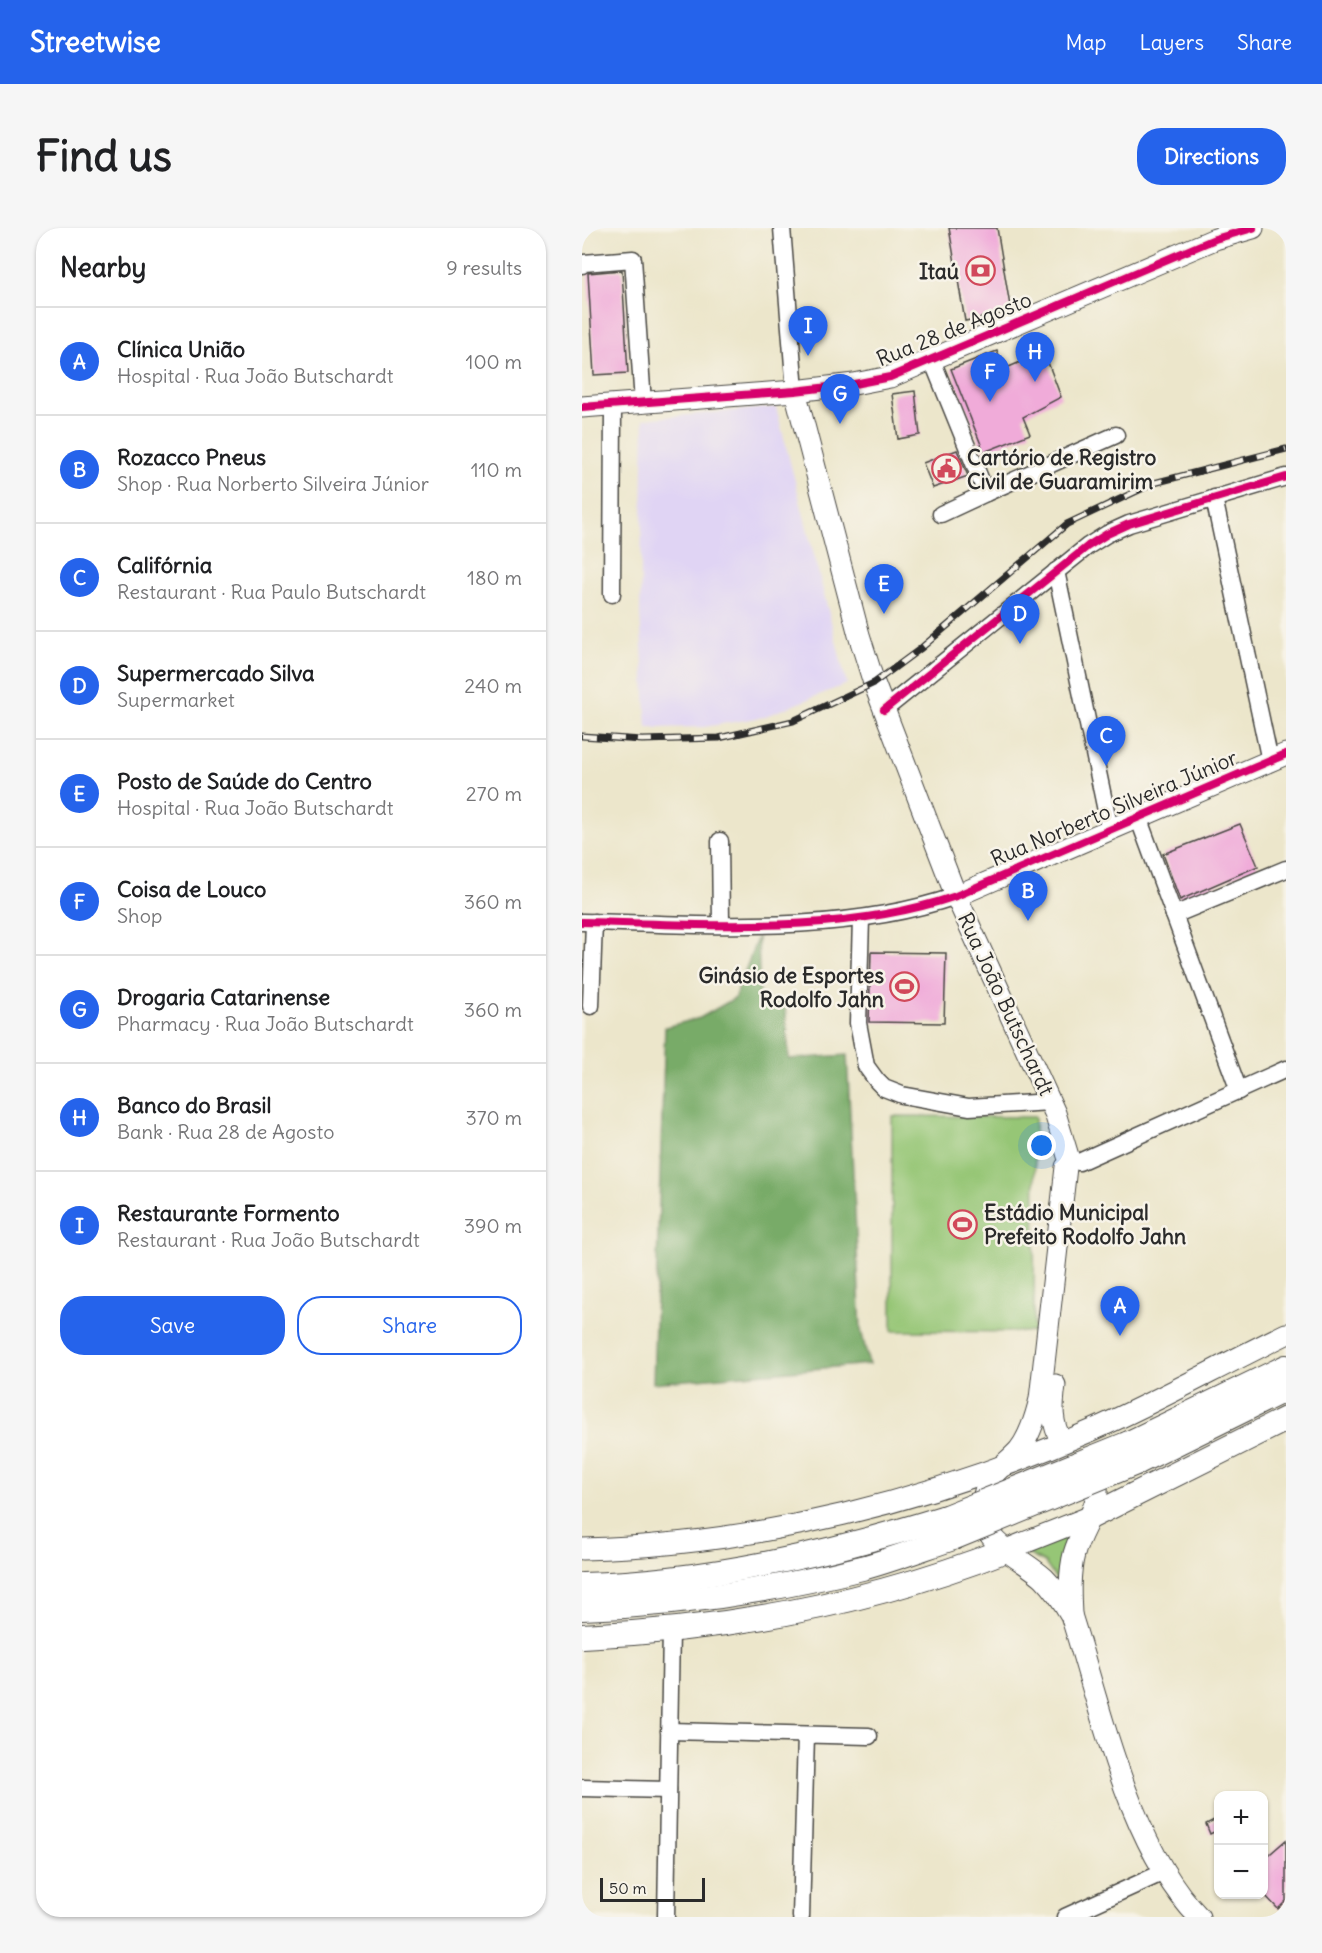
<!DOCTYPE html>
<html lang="en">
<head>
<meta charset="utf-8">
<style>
  body { margin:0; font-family:Delius,sans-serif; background:#f6f6f6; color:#202124 }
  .controls { position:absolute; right:18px; bottom:18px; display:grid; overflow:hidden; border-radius:12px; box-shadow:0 2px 4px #0004 }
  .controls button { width:54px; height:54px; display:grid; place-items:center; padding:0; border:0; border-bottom:2px solid #e0e0e0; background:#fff; color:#202124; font:30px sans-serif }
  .scale { position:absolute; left:18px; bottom:15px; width:105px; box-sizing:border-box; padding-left:6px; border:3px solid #2b2b2b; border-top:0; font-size:16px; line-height:21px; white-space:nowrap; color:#2b2b2b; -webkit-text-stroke:4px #f7f3e8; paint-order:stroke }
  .you { position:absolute; left:460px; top:918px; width:21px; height:21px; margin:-15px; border:4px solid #fff; border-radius:50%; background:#1a73e8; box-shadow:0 0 0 9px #1a73e833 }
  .badge { display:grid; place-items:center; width:39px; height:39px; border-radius:50%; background:#2563eb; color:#fff; font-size:20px; font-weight:700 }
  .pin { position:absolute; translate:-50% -50px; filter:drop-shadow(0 2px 3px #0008) }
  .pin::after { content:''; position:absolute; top:32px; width:21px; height:18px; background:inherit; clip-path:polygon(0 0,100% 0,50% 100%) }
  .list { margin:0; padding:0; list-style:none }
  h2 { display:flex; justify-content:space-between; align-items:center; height:78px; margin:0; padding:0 24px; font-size:26px }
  h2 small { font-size:20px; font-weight:400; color:#757577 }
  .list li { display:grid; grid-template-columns:39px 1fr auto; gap:18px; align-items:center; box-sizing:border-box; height:108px; padding:0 24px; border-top:2px solid #e0e0e0 }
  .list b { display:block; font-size:22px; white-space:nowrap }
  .list p { margin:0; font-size:20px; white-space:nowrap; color:#757577 }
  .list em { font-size:20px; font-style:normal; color:#757577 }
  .actions { display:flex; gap:12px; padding:18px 24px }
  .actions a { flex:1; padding:14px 0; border:2px solid #2563eb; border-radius:24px; text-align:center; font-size:21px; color:#2563eb }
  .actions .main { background:#2563eb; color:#fff }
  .map { position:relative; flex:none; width:704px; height:1689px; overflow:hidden; border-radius:24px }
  header { display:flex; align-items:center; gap:36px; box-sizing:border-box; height:84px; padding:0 30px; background:#2563eb; color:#fff }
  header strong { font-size:28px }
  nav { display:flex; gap:33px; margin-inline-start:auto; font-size:21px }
  .intro { display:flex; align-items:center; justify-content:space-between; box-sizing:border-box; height:144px; padding:0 36px }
  h1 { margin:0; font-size:42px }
  .button { padding:15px 27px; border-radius:24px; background:#2563eb; color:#fff; font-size:21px; font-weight:700 }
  main { display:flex; gap:36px; padding:0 36px }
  aside { flex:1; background:#fff; border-radius:24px; box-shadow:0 2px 4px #0004 }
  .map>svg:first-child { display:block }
  .built { fill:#e0d4f4 }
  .green { fill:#96c676; stroke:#607850; stroke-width:1.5 }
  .forest { fill:#78ab67; stroke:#526b49; stroke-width:1.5 }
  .building { fill:#f0abd9 }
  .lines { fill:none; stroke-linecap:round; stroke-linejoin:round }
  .minor-casing { stroke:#484743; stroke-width:19 }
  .major-casing { stroke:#484743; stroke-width:23 }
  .highway-casing { stroke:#484743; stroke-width:26 }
  .minor { stroke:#fff; stroke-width:16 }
  .major { stroke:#fff; stroke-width:21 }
  .highway { stroke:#fff; stroke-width:24 }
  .rail-casing { stroke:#2b2b2b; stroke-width:7 }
  .rail { stroke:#f7f3e8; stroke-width:4.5; stroke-dasharray:14; stroke-linecap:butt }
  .highway-bridge-casing { stroke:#484743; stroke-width:26; stroke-linecap:butt }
  .highway-bridge { stroke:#fff; stroke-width:24 }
  .cycleway-casing { stroke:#f7f3e8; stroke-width:11 }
  .cycleway { stroke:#d6006c; stroke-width:8 }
  .labels { text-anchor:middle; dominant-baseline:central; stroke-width:5; stroke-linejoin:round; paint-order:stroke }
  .poi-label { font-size:21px; font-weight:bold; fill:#2b2b2b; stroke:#f7f3e8; text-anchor:end }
  .street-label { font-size:21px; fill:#2b2b2b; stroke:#f7f3e8 }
</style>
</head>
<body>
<header>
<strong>Streetwise</strong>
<nav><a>Map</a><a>Layers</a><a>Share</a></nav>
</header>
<div class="intro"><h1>Find us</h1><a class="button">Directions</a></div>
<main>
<aside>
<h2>Nearby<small>9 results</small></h2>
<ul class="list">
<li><span class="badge">A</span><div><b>Clínica União</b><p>Hospital · Rua João Butschardt</p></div><em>100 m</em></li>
<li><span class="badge">B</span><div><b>Rozacco Pneus</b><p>Shop · Rua Norberto Silveira Júnior</p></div><em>110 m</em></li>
<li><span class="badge">C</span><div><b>Califórnia</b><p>Restaurant · Rua Paulo Butschardt</p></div><em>180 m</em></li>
<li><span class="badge">D</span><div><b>Supermercado Silva</b><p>Supermarket</p></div><em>240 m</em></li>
<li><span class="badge">E</span><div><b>Posto de Saúde do Centro</b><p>Hospital · Rua João Butschardt</p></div><em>270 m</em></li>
<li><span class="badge">F</span><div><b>Coisa de Louco</b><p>Shop</p></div><em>360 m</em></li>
<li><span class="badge">G</span><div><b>Drogaria Catarinense</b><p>Pharmacy · Rua João Butschardt</p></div><em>360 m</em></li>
<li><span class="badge">H</span><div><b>Banco do Brasil</b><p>Bank · Rua 28 de Agosto</p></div><em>370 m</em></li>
<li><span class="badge">I</span><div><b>Restaurante Formento</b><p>Restaurant · Rua João Butschardt</p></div><em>390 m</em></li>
</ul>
<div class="actions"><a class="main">Save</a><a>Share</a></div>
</aside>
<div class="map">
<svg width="704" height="1689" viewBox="0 0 704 1689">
  <rect width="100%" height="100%" fill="#f7f3e8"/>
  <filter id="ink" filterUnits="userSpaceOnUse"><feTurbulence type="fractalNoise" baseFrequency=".0167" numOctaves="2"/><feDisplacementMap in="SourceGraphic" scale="12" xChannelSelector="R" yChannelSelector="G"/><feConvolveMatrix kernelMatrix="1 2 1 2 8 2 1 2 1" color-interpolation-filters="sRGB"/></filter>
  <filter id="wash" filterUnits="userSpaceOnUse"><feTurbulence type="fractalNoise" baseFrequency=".008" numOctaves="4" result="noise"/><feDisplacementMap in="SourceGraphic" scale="24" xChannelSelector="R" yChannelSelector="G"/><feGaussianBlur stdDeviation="1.35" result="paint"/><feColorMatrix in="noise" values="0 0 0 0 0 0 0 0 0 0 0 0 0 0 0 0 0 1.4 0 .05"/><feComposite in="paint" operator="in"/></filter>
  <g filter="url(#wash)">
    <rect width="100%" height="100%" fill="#ece6cb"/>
    <polygon class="built" points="194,179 265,456 181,489 122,499 65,500 58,386 62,191"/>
    <g class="green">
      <polygon points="310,888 453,889 452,1104 310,1103"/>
      <polygon points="488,1307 480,1329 480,1360 463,1335 444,1325"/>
    </g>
    <polygon class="forest" points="176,708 178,776 203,776 207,831 265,827 279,1102 287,1136 71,1155 83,799 118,790 153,770"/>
    <g id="blocks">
      <g class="building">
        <polygon points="367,0 415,0 429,84 383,93"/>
        <polygon points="40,42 46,145 12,147 6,45"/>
        <polygon points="415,123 422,141 462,124 479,169 441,189 448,206 402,224 369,141"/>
        <polygon points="333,163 338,207 316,211 310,166"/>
        <polygon points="375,222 386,248 351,260 341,235"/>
        <polygon points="658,596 676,638 598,672 581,626"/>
        <polygon points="289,724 364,725 362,795 287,794"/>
        <polygon points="636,1590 636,1602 628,1606 624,1596"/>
        <polygon points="704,1612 704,1673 696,1681 681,1665 681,1632"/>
      </g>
    </g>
  </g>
  <g filter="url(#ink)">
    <use href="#blocks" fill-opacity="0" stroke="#484743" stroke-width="1.5"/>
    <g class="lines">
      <defs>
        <g id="minor">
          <polyline points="200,0 213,163"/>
          <polyline points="0,37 2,35 51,31 61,175"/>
          <polyline points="350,132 404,265 534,207"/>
          <polyline points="632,270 688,533"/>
          <polyline points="359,286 404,265"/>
          <polyline points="474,343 528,602"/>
          <polyline points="30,366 31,178"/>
          <polyline points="302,482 506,318 525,306 547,296 704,249"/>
          <polyline points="556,589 657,863"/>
          <polyline points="138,613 139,696"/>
          <polyline points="592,687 704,641"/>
          <polyline points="279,691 276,795 284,838 295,853 302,860 320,867 387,879 469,874"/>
          <path d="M0 694C122 696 258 708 374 668"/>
          <polyline points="9,778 12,694"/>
          <polyline points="497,934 704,841"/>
          <polyline points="87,1503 287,1508"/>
          <polyline points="0,1560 86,1562"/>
          <polyline points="84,1689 89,1402"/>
          <polyline points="219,1689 224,1507"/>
          <polyline points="483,1689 582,1644"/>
        </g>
        <g id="major">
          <polyline points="213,163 277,407 292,455 374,668 473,885 486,928"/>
          <polyline points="0,179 213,163 272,156 308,149 633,11 671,0"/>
          <polyline points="374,668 704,526"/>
          <path d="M484 939 458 1171C454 1188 448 1208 437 1222 428 1232 416 1240 408 1251 404 1257 402 1266 401 1273 392 1313 438 1328 462 1350 473 1361 481 1373 489 1387 519 1480 547 1618 617 1689"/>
          <path d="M473 1157C470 1179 469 1195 480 1214"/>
          <path d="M0 1321C176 1317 352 1272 513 1201 578 1172 640 1137 704 1106"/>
          <polyline points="424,1322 510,1288"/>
          <path d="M489 1386C488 1367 487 1345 492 1326 501 1293 526 1274 510 1237"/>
        </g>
        <g id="highway">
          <polyline points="545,1216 704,1139"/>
          <polyline points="554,1235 704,1161"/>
          <polyline points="510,1288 704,1191"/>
          <path d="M0 1357C124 1354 246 1326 364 1289"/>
          <path d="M0 1380C94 1377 189 1363 280 1340 310 1332 341 1320 371 1310"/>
          <path d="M0 1408C145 1402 289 1375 424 1322"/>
        </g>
      </defs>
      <use href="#minor" class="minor-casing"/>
      <use href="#major" class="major-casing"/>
      <use href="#highway" class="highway-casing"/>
      <use href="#minor" class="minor"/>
      <use href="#major" class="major"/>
      <use href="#highway" class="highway"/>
      <defs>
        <polyline id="rail" points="0,508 60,512 137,510 211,493 292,455 338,421 485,296 572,255 704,221"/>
      </defs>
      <use href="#rail" class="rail-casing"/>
      <use href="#rail" class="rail"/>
      <defs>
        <g id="highway-bridge">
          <polyline points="364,1289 545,1216"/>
          <polyline points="371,1310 554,1235"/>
        </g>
      </defs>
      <use href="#highway-bridge" class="highway-bridge-casing"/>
      <use href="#highway-bridge" class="highway-bridge"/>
      <defs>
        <g id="cycleway">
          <polyline points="0,179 213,163 272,156 308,149 633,11 671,0"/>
          <polyline points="302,482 506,318 525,306 547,296 704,249"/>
          <path d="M0 694C122 696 258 708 374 668L704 526"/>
        </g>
      </defs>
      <use href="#cycleway" class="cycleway-casing"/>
      <use href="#cycleway" class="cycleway"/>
    </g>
  </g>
  <defs>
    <symbol id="bank-ring" viewBox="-11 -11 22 22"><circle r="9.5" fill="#f7f3e8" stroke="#d1495b" stroke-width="1.5"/><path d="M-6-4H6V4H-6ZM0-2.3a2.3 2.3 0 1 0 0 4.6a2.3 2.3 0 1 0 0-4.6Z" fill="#d1495b"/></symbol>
    <symbol id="civic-ring" viewBox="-11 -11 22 22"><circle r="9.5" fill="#f7f3e8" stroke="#d1495b" stroke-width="1.5"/><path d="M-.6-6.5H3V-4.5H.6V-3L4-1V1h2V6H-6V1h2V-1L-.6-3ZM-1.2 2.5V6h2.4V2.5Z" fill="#d1495b"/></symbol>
    <symbol id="stadium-ring" viewBox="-11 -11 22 22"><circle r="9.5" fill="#f7f3e8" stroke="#d1495b" stroke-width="1.5"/><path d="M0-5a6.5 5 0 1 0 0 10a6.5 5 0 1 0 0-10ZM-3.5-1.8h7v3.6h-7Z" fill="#d1495b"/></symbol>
  </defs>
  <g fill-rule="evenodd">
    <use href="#bank-ring" x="382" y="26" width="33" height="33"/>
    <use href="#civic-ring" x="348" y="224" width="33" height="33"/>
    <use href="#stadium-ring" x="306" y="742" width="33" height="33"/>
    <use href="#stadium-ring" x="364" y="980" width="33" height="33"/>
  </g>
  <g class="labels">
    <g class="poi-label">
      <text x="377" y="43">Itaú</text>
      <text x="385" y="229" text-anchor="start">Cartório de Registro<tspan x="385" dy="24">Civil de Guaramirim</tspan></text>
      <text x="302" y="747">Ginásio de Esportes<tspan x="302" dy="24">Rodolfo Jahn</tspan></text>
      <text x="402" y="984" text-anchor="start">Estádio Municipal<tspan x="402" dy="24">Prefeito Rodolfo Jahn</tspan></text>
    </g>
    <g class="street-label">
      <text transform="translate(372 101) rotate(-22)">Rua 28 de Agosto</text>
      <text transform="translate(532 580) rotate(-23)">Rua Norberto Silveira Júnior</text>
      <text transform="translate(424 776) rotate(65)">Rua João Butschardt</text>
    </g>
  </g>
</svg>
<div class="controls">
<button>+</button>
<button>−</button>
</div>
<div class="scale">50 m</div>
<div class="you"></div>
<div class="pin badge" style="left:538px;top:1108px">A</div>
<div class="pin badge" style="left:446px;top:693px">B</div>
<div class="pin badge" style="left:524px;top:538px">C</div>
<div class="pin badge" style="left:438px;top:416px">D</div>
<div class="pin badge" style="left:302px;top:386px">E</div>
<div class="pin badge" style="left:408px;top:174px">F</div>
<div class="pin badge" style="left:258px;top:196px">G</div>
<div class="pin badge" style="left:453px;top:154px">H</div>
<div class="pin badge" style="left:226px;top:128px">I</div>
</div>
</main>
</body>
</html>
